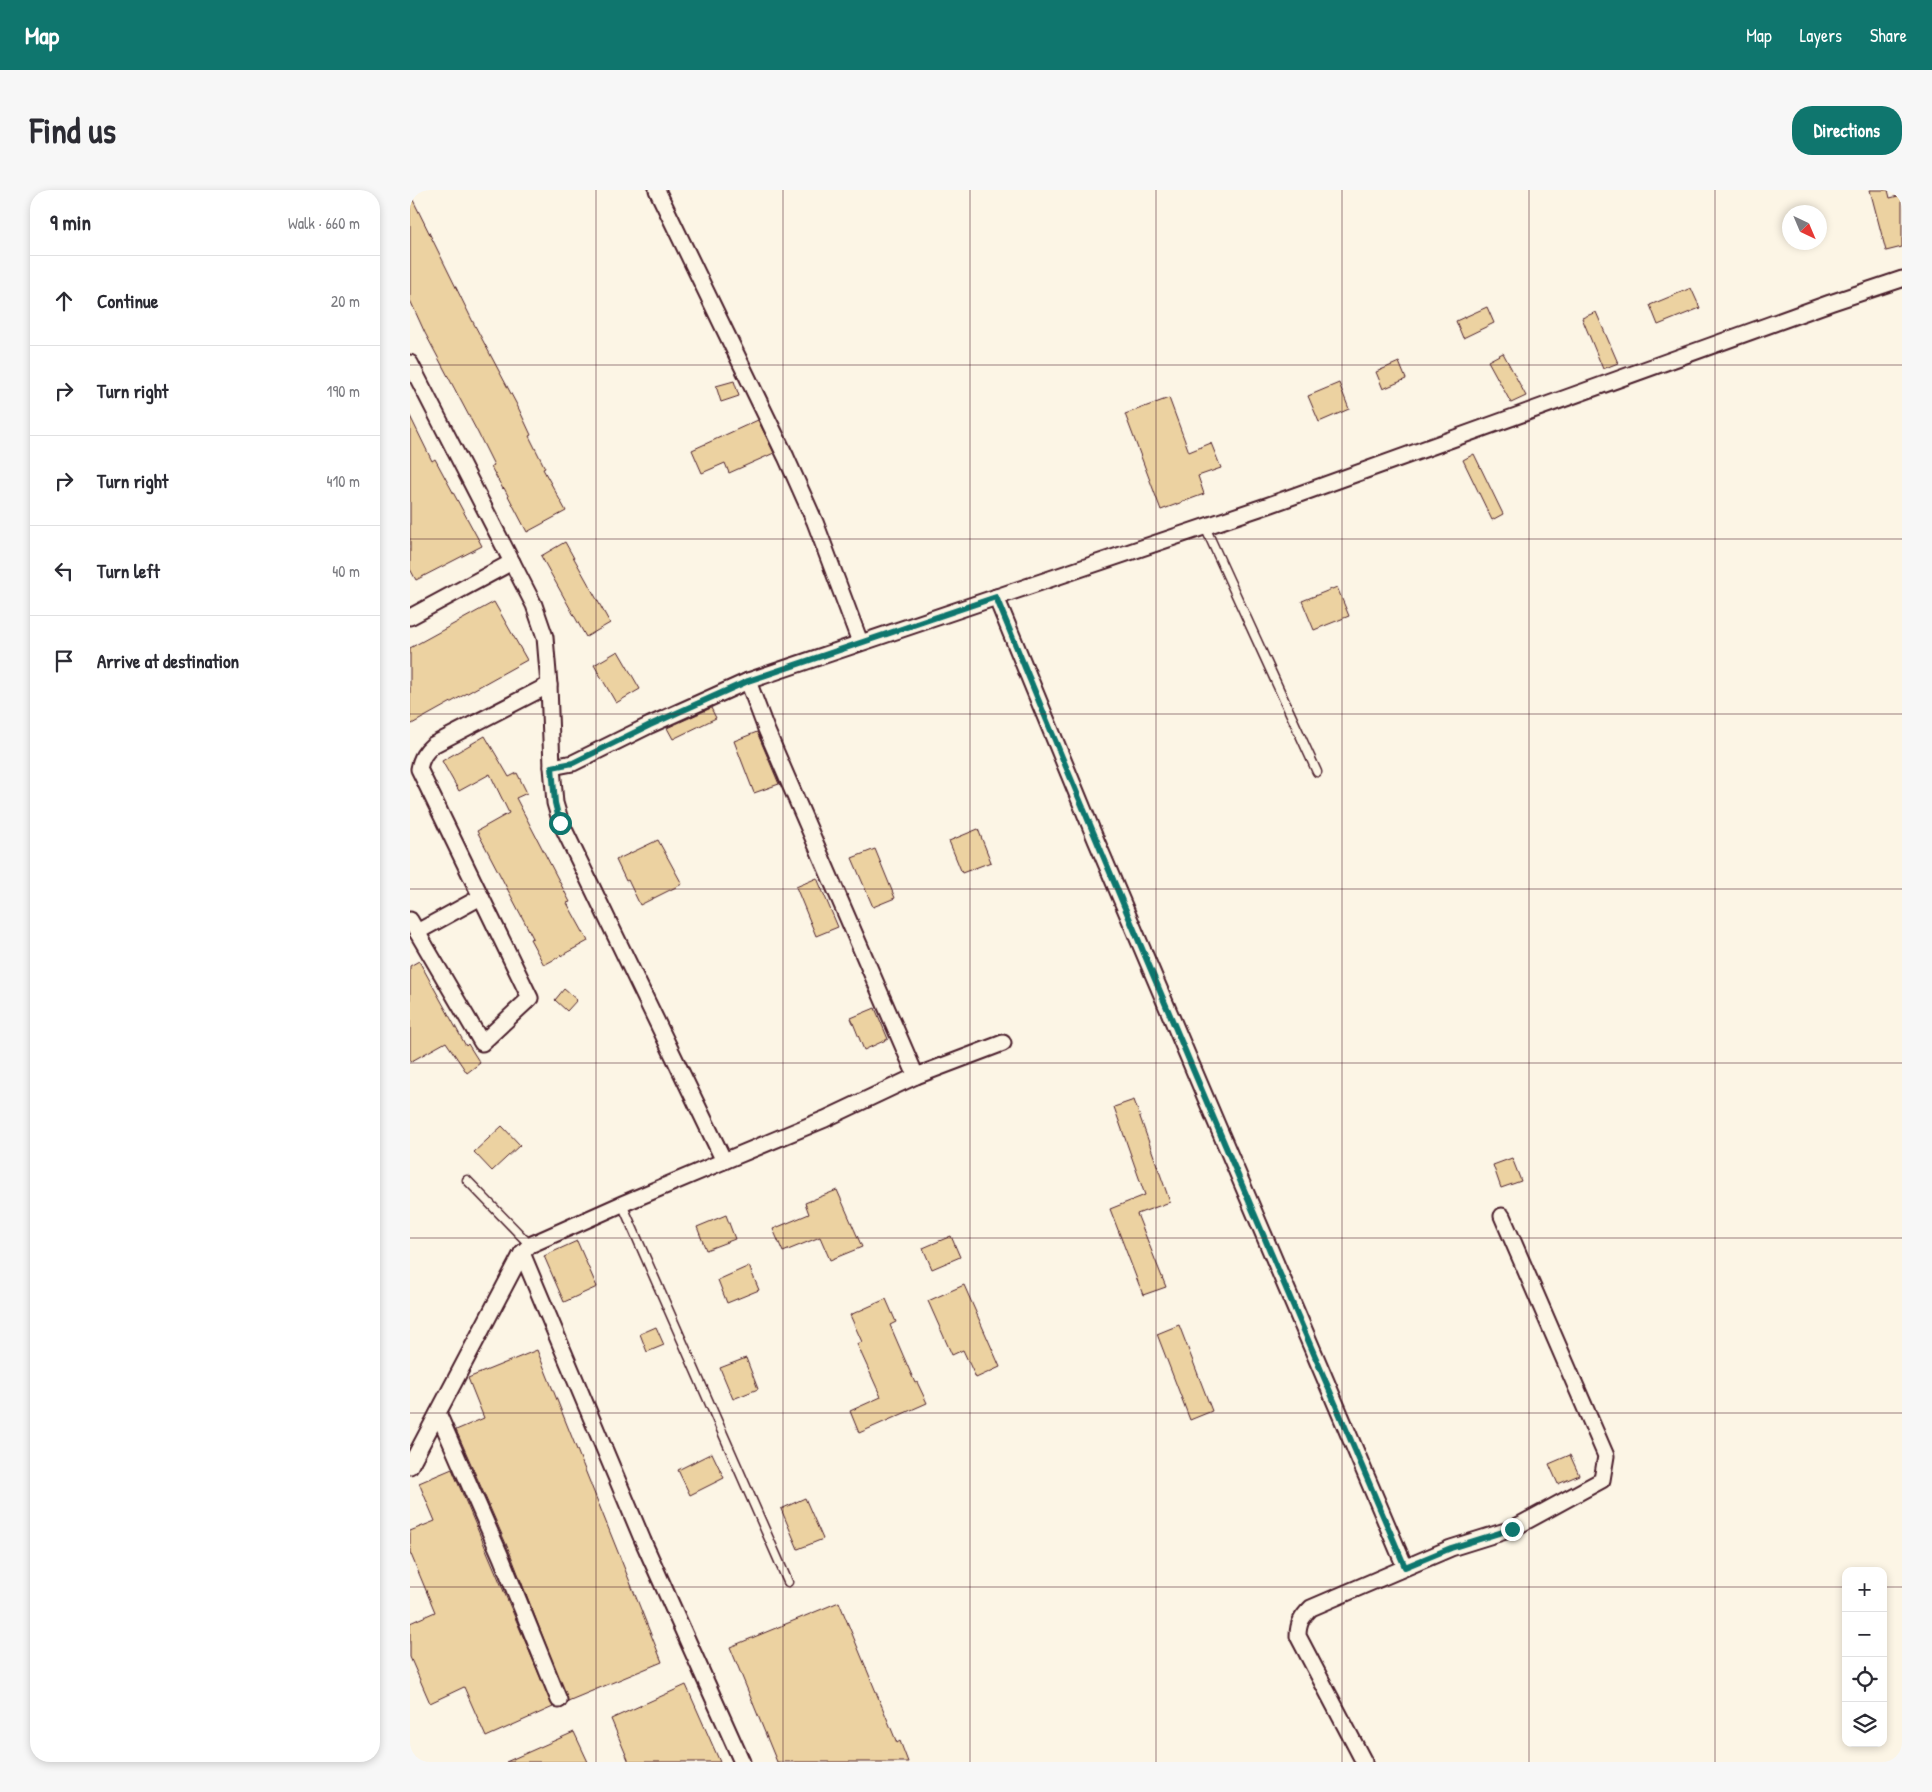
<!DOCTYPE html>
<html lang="en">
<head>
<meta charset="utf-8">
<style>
  body { margin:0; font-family:"Patrick Hand",sans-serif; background:#f7f7f7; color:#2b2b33 }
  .controls { position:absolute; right:15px; bottom:15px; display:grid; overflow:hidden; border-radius:10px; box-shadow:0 2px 8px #0003 }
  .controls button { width:45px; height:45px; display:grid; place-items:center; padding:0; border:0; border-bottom:1px solid #e1e1e2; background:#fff; color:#2b2b33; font:25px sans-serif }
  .compass { position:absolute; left:1372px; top:15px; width:45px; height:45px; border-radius:50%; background:#fff; box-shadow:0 2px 8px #0003; rotate:136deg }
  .stop { position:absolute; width:15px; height:15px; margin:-11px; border:4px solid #0f766e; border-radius:50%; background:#fff }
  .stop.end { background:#0f766e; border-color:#fff; box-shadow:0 1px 5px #0008 }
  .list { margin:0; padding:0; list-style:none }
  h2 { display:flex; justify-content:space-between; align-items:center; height:65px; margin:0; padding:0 20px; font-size:21px }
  h2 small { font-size:16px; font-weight:400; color:#7c7c81 }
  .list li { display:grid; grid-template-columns:32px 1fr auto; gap:15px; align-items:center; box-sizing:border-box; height:90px; padding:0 20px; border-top:1px solid #e1e1e2 }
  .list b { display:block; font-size:19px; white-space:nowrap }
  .list em { font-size:16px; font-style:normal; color:#7c7c81 }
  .icon { flex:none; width:28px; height:28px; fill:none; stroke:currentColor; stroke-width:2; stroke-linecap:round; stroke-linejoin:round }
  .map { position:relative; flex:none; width:1492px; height:1572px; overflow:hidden; border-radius:20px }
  header { display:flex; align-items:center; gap:30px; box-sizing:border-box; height:70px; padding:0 25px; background:#0f766e; color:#fff }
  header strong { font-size:24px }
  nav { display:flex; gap:28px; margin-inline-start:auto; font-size:18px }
  .intro { display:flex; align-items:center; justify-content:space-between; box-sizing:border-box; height:120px; padding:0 30px }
  h1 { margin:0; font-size:35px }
  .button { padding:12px 22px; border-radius:20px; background:#0f766e; color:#fff; font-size:18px; font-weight:700 }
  main { display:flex; gap:30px; padding:0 30px }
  aside { flex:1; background:#fff; border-radius:20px; box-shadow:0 2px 8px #0003 }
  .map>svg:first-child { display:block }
  .building { fill:#ecd2a1; stroke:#4a1f2b }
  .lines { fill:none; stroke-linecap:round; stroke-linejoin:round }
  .service-casing { stroke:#4a1f2b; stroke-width:11 }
  .minor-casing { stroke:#4a1f2b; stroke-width:19 }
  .service { stroke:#fcf5e5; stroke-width:8 }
  .minor { stroke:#fcf5e5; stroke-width:15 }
  .route { stroke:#0f766e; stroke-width:6 }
  .grid { fill:none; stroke:#4a1f2b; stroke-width:1; stroke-opacity:0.55 }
</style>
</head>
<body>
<header>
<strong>Map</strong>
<nav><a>Map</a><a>Layers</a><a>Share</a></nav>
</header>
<div class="intro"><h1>Find us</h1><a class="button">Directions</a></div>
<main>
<aside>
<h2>9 min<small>Walk · 660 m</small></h2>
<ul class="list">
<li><svg class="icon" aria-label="ahead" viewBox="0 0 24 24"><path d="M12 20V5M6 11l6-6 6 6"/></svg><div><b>Continue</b></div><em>20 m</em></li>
<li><svg class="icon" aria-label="right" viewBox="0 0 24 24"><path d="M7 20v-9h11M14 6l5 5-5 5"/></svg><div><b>Turn right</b></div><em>190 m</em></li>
<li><svg class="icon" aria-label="right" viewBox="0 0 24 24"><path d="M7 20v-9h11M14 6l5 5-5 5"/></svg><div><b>Turn right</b></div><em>410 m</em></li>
<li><svg class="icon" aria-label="left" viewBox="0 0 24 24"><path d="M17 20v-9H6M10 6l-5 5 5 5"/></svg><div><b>Turn left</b></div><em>40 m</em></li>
<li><svg class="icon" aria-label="arrive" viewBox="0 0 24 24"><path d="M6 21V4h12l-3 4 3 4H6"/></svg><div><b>Arrive at destination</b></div></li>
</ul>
</aside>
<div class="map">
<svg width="1492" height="1572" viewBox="0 0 1492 1572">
  <rect width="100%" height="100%" fill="#fcf5e5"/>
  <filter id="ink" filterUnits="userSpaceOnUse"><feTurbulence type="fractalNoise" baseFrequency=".02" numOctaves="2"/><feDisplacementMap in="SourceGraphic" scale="10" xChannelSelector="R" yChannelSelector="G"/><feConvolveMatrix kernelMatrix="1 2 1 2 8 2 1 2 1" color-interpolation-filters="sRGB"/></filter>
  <g filter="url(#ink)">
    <g class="building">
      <polygon points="1460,0 1478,0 1480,8 1492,5 1492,57 1476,61"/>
      <polygon points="0,4 63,132 107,215 121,245 119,246 135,278 133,279 156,321 117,342 94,298 93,299 81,277 84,275 68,243 15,143 0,110"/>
      <polygon points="1281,98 1290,118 1248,135 1240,115"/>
      <polygon points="1077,117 1084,133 1053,148 1046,131"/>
      <polygon points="1186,122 1208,173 1193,179 1172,128"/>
      <polygon points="1093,163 1116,206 1101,213 1078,171"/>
      <polygon points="989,172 996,189 973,199 966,182"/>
      <polygon points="324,191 329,206 311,212 306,196"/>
      <polygon points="929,193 939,219 909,232 898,206"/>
      <polygon points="759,208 779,262 801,253 811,278 788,286 794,304 751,320 715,224"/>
      <polygon points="0,226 22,271 25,269 72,356 6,390 0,379"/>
      <polygon points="348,230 364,263 319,283 315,273 292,283 282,260"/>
      <polygon points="1064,264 1093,324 1082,330 1053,270"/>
      <polygon points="155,352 200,433 176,447 131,366"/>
      <polygon points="927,397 939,426 904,440 892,411"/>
      <polygon points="84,412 117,470 0,535 0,458"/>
      <polygon points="208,461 230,499 206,513 184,475"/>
      <polygon points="301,518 306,528 263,549 257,538"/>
      <polygon points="347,542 369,594 344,603 324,551"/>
      <polygon points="75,546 99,587 107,583 117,603 106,608 160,712 157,713 178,751 134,775 120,749 123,748 67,641 99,623 80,584 49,601 32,571"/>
      <polygon points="568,639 581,672 552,683 539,651"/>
      <polygon points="248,650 272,694 230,715 218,690 216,691 206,670"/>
      <polygon points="465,659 485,708 463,717 442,668"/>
      <polygon points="407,688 428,737 406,746 386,697"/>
      <polygon points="9,771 56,856 58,854 70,873 57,883 36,852 0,872 0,776"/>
      <polygon points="154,799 167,810 157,821 145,810"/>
      <polygon points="465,818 478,849 454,860 441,828"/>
      <polygon points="724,910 760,1012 727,1024 756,1097 733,1105 700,1019 735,1005 704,917"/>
      <polygon points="92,936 110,955 82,981 64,962"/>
      <polygon points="1102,968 1111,991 1091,998 1083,975"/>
      <polygon points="427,1000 452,1057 420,1070 410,1047 373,1062 363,1039 399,1024 395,1013"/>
      <polygon points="316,1025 325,1049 296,1060 287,1037"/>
      <polygon points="541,1046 550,1067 522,1079 513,1058"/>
      <polygon points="167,1051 187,1097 154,1112 134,1066"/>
      <polygon points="339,1076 349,1100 317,1113 308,1090"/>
      <polygon points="554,1095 590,1177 566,1188 553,1160 542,1165 518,1111"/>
      <polygon points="476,1109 486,1132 480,1135 505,1193 507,1192 517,1213 449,1243 440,1221 471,1207 447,1154 452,1152 440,1125"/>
      <polygon points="769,1135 802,1221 780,1230 747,1144"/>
      <polygon points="246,1137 254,1155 237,1162 230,1144"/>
      <polygon points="127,1160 252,1472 158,1511 100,1363 46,1240 74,1228 58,1188"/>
      <polygon points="336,1168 348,1199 323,1209 310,1178"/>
      <polygon points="302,1263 314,1288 280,1305 268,1280"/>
      <polygon points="1160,1265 1169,1285 1148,1294 1139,1274"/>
      <polygon points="42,1279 143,1517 76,1547 54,1497 20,1513 0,1467 0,1433 25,1422 0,1362 0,1341 25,1331 9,1293"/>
      <polygon points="395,1308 413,1349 388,1359 371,1319"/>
      <polygon points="429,1412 487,1553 490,1551 498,1572 367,1572 320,1457"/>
      <polygon points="276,1495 310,1572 219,1572 201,1529"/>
      <polygon points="164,1542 178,1572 96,1572"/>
    </g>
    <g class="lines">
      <defs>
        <g id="service">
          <polyline points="795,337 907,582"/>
          <polyline points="57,990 120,1055"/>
          <polyline points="212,1014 378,1392"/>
        </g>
        <g id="minor">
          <polyline points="247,0 376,267 405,332 450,452"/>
          <polyline points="0,173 124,415 135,447 139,495 142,577"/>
          <polyline points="586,407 686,650 995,1377"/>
          <polyline points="0,427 102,372"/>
          <polyline points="338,491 356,539 506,886"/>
          <path d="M0 730 72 853 120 808 9 579C11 568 15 562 23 555L139 495"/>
          <polyline points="7,742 71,707"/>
          <polyline points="314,971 415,929 506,886 593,853"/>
          <polyline points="112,1063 233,1351 332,1572"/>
          <polyline points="28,1223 91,1367 149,1510"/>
          <polyline points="0,1276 112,1063 120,1055 212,1014 314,971 151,633 145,613 142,577 163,573 240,535 338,491 859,315 1420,113 1492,89"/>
          <path d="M954 1572 888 1446C888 1433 892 1427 901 1418L1041 1358 1102 1339 1192 1290 1196 1266 1092 1026"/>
        </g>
      </defs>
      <use href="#service" class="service-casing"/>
      <use href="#minor" class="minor-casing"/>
      <use href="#service" class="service"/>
      <use href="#minor" class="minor"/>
    </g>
  </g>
  <g class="lines" filter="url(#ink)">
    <path class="route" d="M150 633 145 613 142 577 163 573 240 535 338 491 586 407C719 732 857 1054 995 1377L1041 1358 1102 1339"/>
  </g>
  <path class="grid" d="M186 0V1572M373 0V1572M560 0V1572M746 0V1572M932 0V1572M1119 0V1572M1305 0V1572M0 175H1492M0 349H1492M0 524H1492M0 699H1492M0 873H1492M0 1048H1492M0 1223H1492M0 1397H1436M1473 1397H1492"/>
</svg>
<div class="controls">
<button>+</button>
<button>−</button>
<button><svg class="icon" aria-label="locate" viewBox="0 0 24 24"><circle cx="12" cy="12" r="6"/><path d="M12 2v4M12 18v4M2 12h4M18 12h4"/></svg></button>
<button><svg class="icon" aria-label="layers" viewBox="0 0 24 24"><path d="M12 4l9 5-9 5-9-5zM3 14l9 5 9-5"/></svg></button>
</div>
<svg class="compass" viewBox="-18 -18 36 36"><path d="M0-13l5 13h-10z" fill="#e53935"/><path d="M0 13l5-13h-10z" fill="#7c7c81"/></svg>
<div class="stop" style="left:150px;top:633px"></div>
<div class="stop end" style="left:1102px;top:1339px"></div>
</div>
</main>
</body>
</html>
